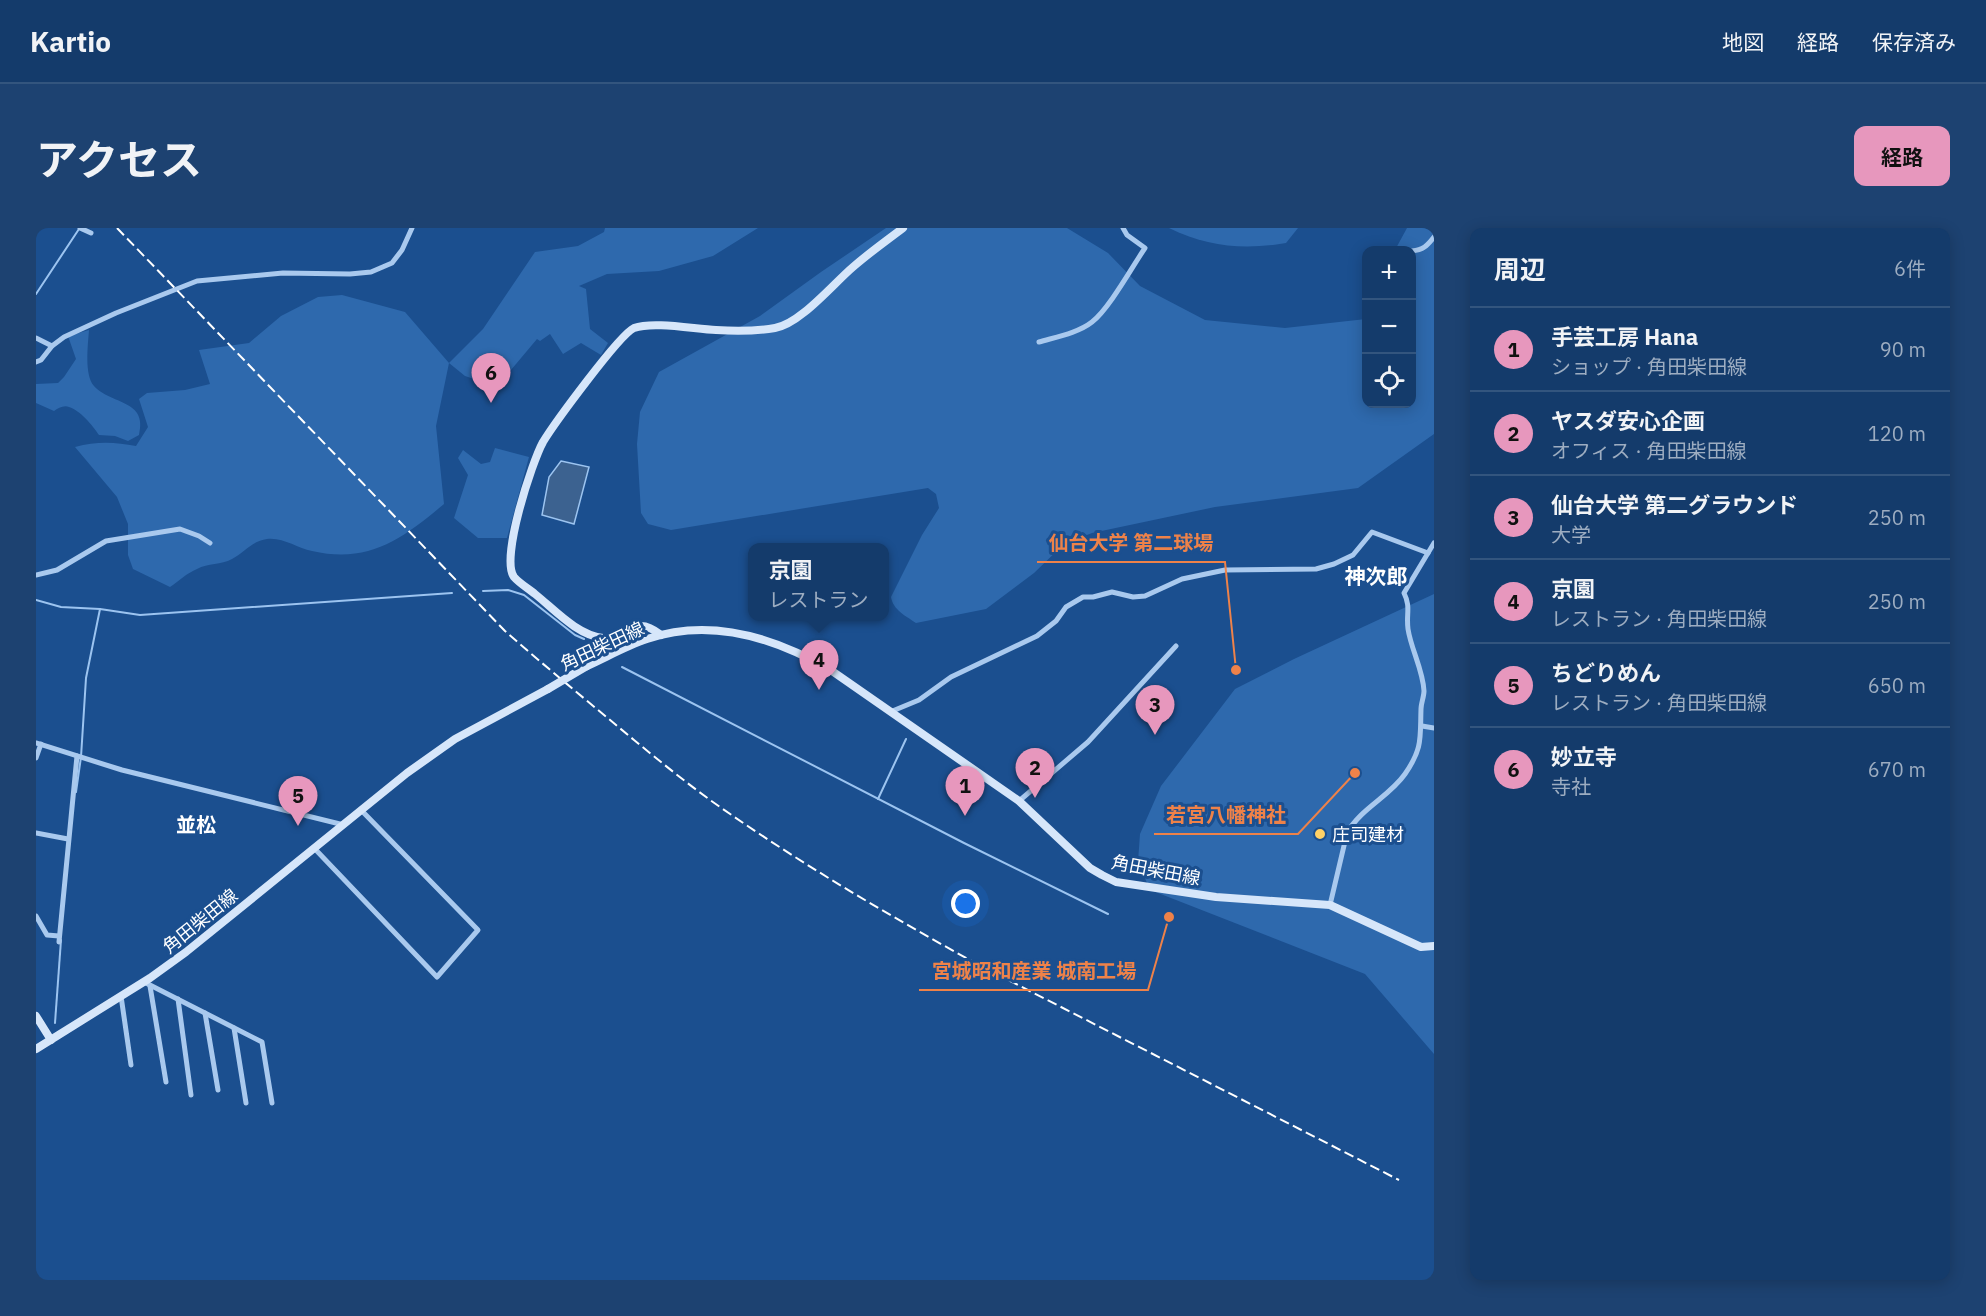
<!DOCTYPE html>
<html lang="ja">
<head>
<meta charset="utf-8">
<style>
  body { margin:0; font-family:"IBM Plex Sans","Noto Sans JP",sans-serif; background:#1d4271; color:#f1f3f6 }
  .controls { position:absolute; right:18px; top:18px; display:grid; overflow:hidden; border-radius:12px; box-shadow:0 3px 15px #0003 }
  .controls button { width:54px; height:54px; display:grid; place-items:center; padding:0; border:0; border-bottom:2px solid #33557e; background:#143b6b; color:#f1f3f6; font:30px sans-serif }
  .you { position:absolute; left:930px; top:676px; width:21px; height:21px; margin:-15px; border:4px solid #fff; border-radius:50%; background:#1a73e8; box-shadow:0 0 0 9px #1a73e833 }
  .badge { display:grid; place-items:center; width:39px; height:39px; border-radius:50%; background:#e797bd; color:#111; font-size:20px; font-weight:700 }
  .pin { position:absolute; translate:-50% -50px; filter:drop-shadow(0 2px 3px #0008) }
  .pin::after { content:''; position:absolute; top:32px; width:21px; height:18px; background:inherit; clip-path:polygon(0 0,100% 0,50% 100%) }
  .popup { position:absolute; left:712px; top:315px; width:141px; height:78px; box-sizing:border-box; display:grid; place-content:center; border-radius:12px; background:#143b6b; filter:drop-shadow(0 2px 4px #0005); font-size:20px; white-space:nowrap; color:#9dadc1 }
  .popup b { font-size:22px; color:#f1f3f6 }
  .popup::after { content:''; position:absolute; left:50%; top:100%; margin-left:-12px; border:12px solid transparent; border-top-color:#143b6b }
  .list { margin:0; padding:0; list-style:none }
  h2 { display:flex; justify-content:space-between; align-items:center; height:78px; margin:0; padding:0 24px; font-size:26px }
  h2 small { font-size:20px; font-weight:400; color:#9dadc1 }
  .list li { display:grid; grid-template-columns:39px 1fr auto; gap:18px; align-items:center; box-sizing:border-box; height:84px; padding:0 24px; border-top:2px solid #33557e }
  .list b { display:block; font-size:22px; white-space:nowrap }
  .list p { margin:0; font-size:20px; white-space:nowrap; color:#9dadc1 }
  .list em { font-size:20px; font-style:normal; color:#9dadc1 }
  .icon { flex:none; width:33px; height:33px; fill:none; stroke:currentColor; stroke-width:2; stroke-linecap:round; stroke-linejoin:round }
  .map { position:relative; flex:none; width:1398px; height:1052px; overflow:hidden; border-radius:12px }
  header { display:flex; align-items:center; gap:36px; box-sizing:border-box; height:84px; padding:0 30px; background:#143b6b; border-bottom:2px solid #33557e }
  header strong { font-size:28px }
  nav { display:flex; gap:33px; margin-inline-start:auto; font-size:21px }
  .intro { display:flex; align-items:center; justify-content:space-between; box-sizing:border-box; height:144px; padding:0 36px }
  h1 { margin:0; font-size:42px }
  .button { padding:15px 27px; border-radius:12px; background:#e797bd; color:#111; font-size:21px; font-weight:700 }
  main { display:flex; gap:36px; padding:0 36px }
  aside { flex:1; background:#143b6b; border-radius:12px; box-shadow:0 3px 15px #0003 }
  .map>svg:first-child { display:block }
  .green { fill:#2e69ad }
  .water { fill:#3c6290; stroke:#9cc4f0; stroke-width:1.5 }
  .lines { fill:none; stroke-linecap:round; stroke-linejoin:round }
  .stream { stroke:#9cc4f0; stroke-width:2 }
  .street { stroke:#a9c9ee; stroke-width:5 }
  .secondary { stroke:#d6e6fa; stroke-width:8 }
  .rail { stroke:#fff; stroke-width:2; stroke-dasharray:10 4.5; stroke-linecap:butt }
  .secondary-bridge { stroke:#d6e6fa; stroke-width:8 }
  .poi-dot { fill:#ffd166; stroke:#1b4f8f; stroke-width:2 }
  .labels { text-anchor:middle; dominant-baseline:central; stroke-width:6; stroke-linejoin:round; paint-order:stroke }
  .street-label { font-size:18px; fill:#fff; stroke:#1b4f8f }
  .poi-label { font-size:18px; fill:#fff; stroke:#1b4f8f; text-anchor:start }
  .neighbourhood-label { font-size:20px; font-weight:bold; fill:#fff; stroke:#1b4f8f }
  .quarter-label { font-size:21px; font-weight:bold; fill:#fff; stroke:#1b4f8f }
  .leader { fill:none; stroke:#ee8249; stroke-width:2 }
  .callout-dot { fill:#ee8249; stroke:#1b4f8f; stroke-width:2 }
  .callout-label { font-size:20px; text-anchor:middle; font-weight:bold; fill:#ee8249; stroke:#1b4f8f; stroke-width:6; stroke-linejoin:round; paint-order:stroke }
</style>
</head>
<body>
<header>
<strong>Kartio</strong>
<nav><a>地図</a><a>経路</a><a>保存済み</a></nav>
</header>
<div class="intro"><h1>アクセス</h1><a class="button">経路</a></div>
<main>
<div class="map">
<svg width="1398" height="1052" viewBox="0 0 1398 1052">
  <rect width="100%" height="100%" fill="#1b4f8f"/>
  <g class="green">
    <path d="M569 0H722L677 28 623 43 571 46 543 58 550 61 554 101 572 115 565 127 545 115 527 126 514 106 504 113 501 111 469 149 447 154 429 148 413 135 400 198 408 276C366 311 333 336 276 323 261 320 247 309 231 311 216 313 209 324 196 331 185 337 172 335 161 341 151 345 143 353 134 359L97 341 92 327V296L81 269 39 219C61 213 79 214 100 218L112 199 103 171 111 165 149 162 174 156 163 122 213 115 245 88 282 69 306 67 369 84 413 135 447 101 499 24 542 18 568 4Z"/>
    <path d="M850 0H1031L1072 25 1104 58 1169 92 1249 100 1330 91V176H1376V22H1359L1371 0H1398V206L1322 260 1179 279 1056 305 1028 316 998 345 950 381 880 395C870 388 857 382 855 369L886 307 903 280 900 266 892 260 635 302 612 296 605 285 601 216 604 184 623 144 724 88 785 44Z"/>
    <path d="M1133 0H1262L1250 15C1209 22 1171 19 1133 0Z"/>
    <path d="M53 102C52 116 48 147 58 158 75 177 112 171 103 207L92 213 79 208 63 207C57 198 44 182 33 179 28 177 22 180 18 183L0 175V156L22 155 28 149 40 131 32 108Z"/>
    <polygon points="459,220 493,229 471,310 442,310 418,290 432,247 422,230 427,222 445,236 454,234"/>
    <polygon points="1398,366 1398,826 1329,746 1117,663 1111,655 1102,634 1104,606 1125,558 1199,461 1258,431"/>
  </g>
  <polygon class="water" points="525,233 553,239 538,296 506,287 513,249"/>
  <g class="lines">
    <g class="stream">
      <polyline points="0,66 43,1"/>
      <polyline points="447,363 472,362 488,367 539,407 548,411"/>
      <polyline points="0,372 25,379 64,381"/>
      <polyline points="586,439 928,615 1072,686"/>
      <polyline points="40,564 45,529 50,450 64,381 104,387 416,365"/>
      <polyline points="842,571 870,511"/>
      <polyline points="19,795 25,712"/>
    </g>
    <g class="street">
      <polyline points="44,0 55,5"/>
      <path d="M1376 23C1387 22 1391 18 1398 9"/>
      <polyline points="0,110 16,118"/>
      <path d="M1003 114C1020 109 1042 105 1056 94 1073 81 1096 39 1109 20L1091 7 1087 0"/>
      <polyline points="0,134 5,132 16,118 28,109 80,85 161,53 247,45 314,46 335,44 356,35 366,22 376,0"/>
      <polyline points="0,347 21,342 70,313 144,301 163,308 174,315"/>
      <polyline points="854,484 883,472 915,449 1001,408 1020,393 1030,379 1047,369 1057,369 1076,364 1097,369 1109,368 1146,351 1189,342 1280,341 1298,336 1317,327 1336,304 1392,325"/>
      <polyline points="1386,498 1398,500"/>
      <polyline points="0,515 86,542 308,597"/>
      <polyline points="0,530 5,516"/>
      <polyline points="983,573 1052,514 1140,418"/>
      <polyline points="0,605 32,611"/>
      <polyline points="278,620 401,749 442,702 325,582"/>
      <path d="M1294 677 1311 605C1325 580 1353 569 1369 546 1387 520 1384 510 1385 481 1385 475 1388 469 1388 463 1387 442 1375 421 1372 401 1370 386 1375 379 1368 365L1398 315"/>
      <polyline points="0,688 11,707 23,708"/>
      <polyline points="23,714 41,528"/>
      <polyline points="108,754 226,814 236,875"/>
      <polyline points="114,758 130,854"/>
      <polyline points="85,768 95,837"/>
      <polyline points="142,771 155,867"/>
      <polyline points="169,785 182,862"/>
      <polyline points="198,800 210,875"/>
    </g>
    <g class="secondary">
      <path d="M625 407C595 384 596 413 567 410 541 407 519 382 499 366 493 361 483 355 478 349 464 331 496 234 507 214 518 196 583 107 598 100 617 93 658 101 680 102 698 103 721 103 739 100 764 96 797 56 817 39 833 25 850 13 867 0"/>
      <path d="M551 438C571 429 590 418 611 411 675 389 740 410 796 443L983 573 1054 640 1066 647 1080 654 1180 669 1294 677 1385 719 1398 718"/>
      <polyline points="0,788 15,812"/>
      <polyline points="0,821 114,750 150,724 371,545 419,511 512,461"/>
    </g>
    <path class="rail" d="M81 0 469 403C511 440 555 476 598 512 626 535 654 558 684 579 767 637 854 688 941 736L1363 952"/>
    <polyline class="secondary-bridge" points="512,461 551,438"/>
  </g>
  <circle class="poi-dot" cx="1284" cy="606" r="6"/>
  <g class="labels">
    <g class="street-label">
      <text transform="translate(566 418) rotate(-25)">角田柴田線</text>
      <text transform="translate(1120 642) rotate(11)">角田柴田線</text>
      <text transform="translate(164 693) rotate(-39)">角田柴田線</text>
    </g>
    <g class="poi-label">
      <text x="1296" y="606">庄司建材</text>
    </g>
    <g class="neighbourhood-label">
      <text x="160" y="596">並松</text>
    </g>
    <g class="quarter-label">
      <text x="1340" y="348">神次郎</text>
    </g>
  </g>
  <path class="leader" d="M1200 442L1189 334H1001M1319 545L1262 606H1118M1133 689L1112 762H883"/>
  <g class="callout-dot">
    <circle cx="1200" cy="442" r="6"/>
    <circle cx="1319" cy="545" r="6"/>
    <circle cx="1133" cy="689" r="6"/>
  </g>
  <g class="callout-label">
    <text x="1095" y="322">仙台大学 第二球場</text>
    <text x="1190" y="594">若宮八幡神社</text>
    <text x="998" y="750">宮城昭和産業 城南工場</text>
  </g>
</svg>
<div class="controls">
<button>+</button>
<button>−</button>
<button><svg class="icon" aria-label="locate" viewBox="0 0 24 24"><circle cx="12" cy="12" r="6"/><path d="M12 2v4M12 18v4M2 12h4M18 12h4"/></svg></button>
</div>
<div class="you"></div>
<div class="pin badge" style="left:929px;top:588px">1</div>
<div class="pin badge" style="left:999px;top:570px">2</div>
<div class="pin badge" style="left:1119px;top:507px">3</div>
<div class="pin badge" style="left:783px;top:462px">4</div>
<div class="popup"><b>京園</b>レストラン</div>
<div class="pin badge" style="left:262px;top:598px">5</div>
<div class="pin badge" style="left:455px;top:175px">6</div>
</div>
<aside>
<h2>周辺<small>6件</small></h2>
<ul class="list">
<li><span class="badge">1</span><div><b>手芸工房 Hana</b><p>ショップ · 角田柴田線</p></div><em>90 m</em></li>
<li><span class="badge">2</span><div><b>ヤスダ安心企画</b><p>オフィス · 角田柴田線</p></div><em>120 m</em></li>
<li><span class="badge">3</span><div><b>仙台大学 第二グラウンド</b><p>大学</p></div><em>250 m</em></li>
<li><span class="badge">4</span><div><b>京園</b><p>レストラン · 角田柴田線</p></div><em>250 m</em></li>
<li><span class="badge">5</span><div><b>ちどりめん</b><p>レストラン · 角田柴田線</p></div><em>650 m</em></li>
<li><span class="badge">6</span><div><b>妙立寺</b><p>寺社</p></div><em>670 m</em></li>
</ul>
</aside>
</main>
</body>
</html>
